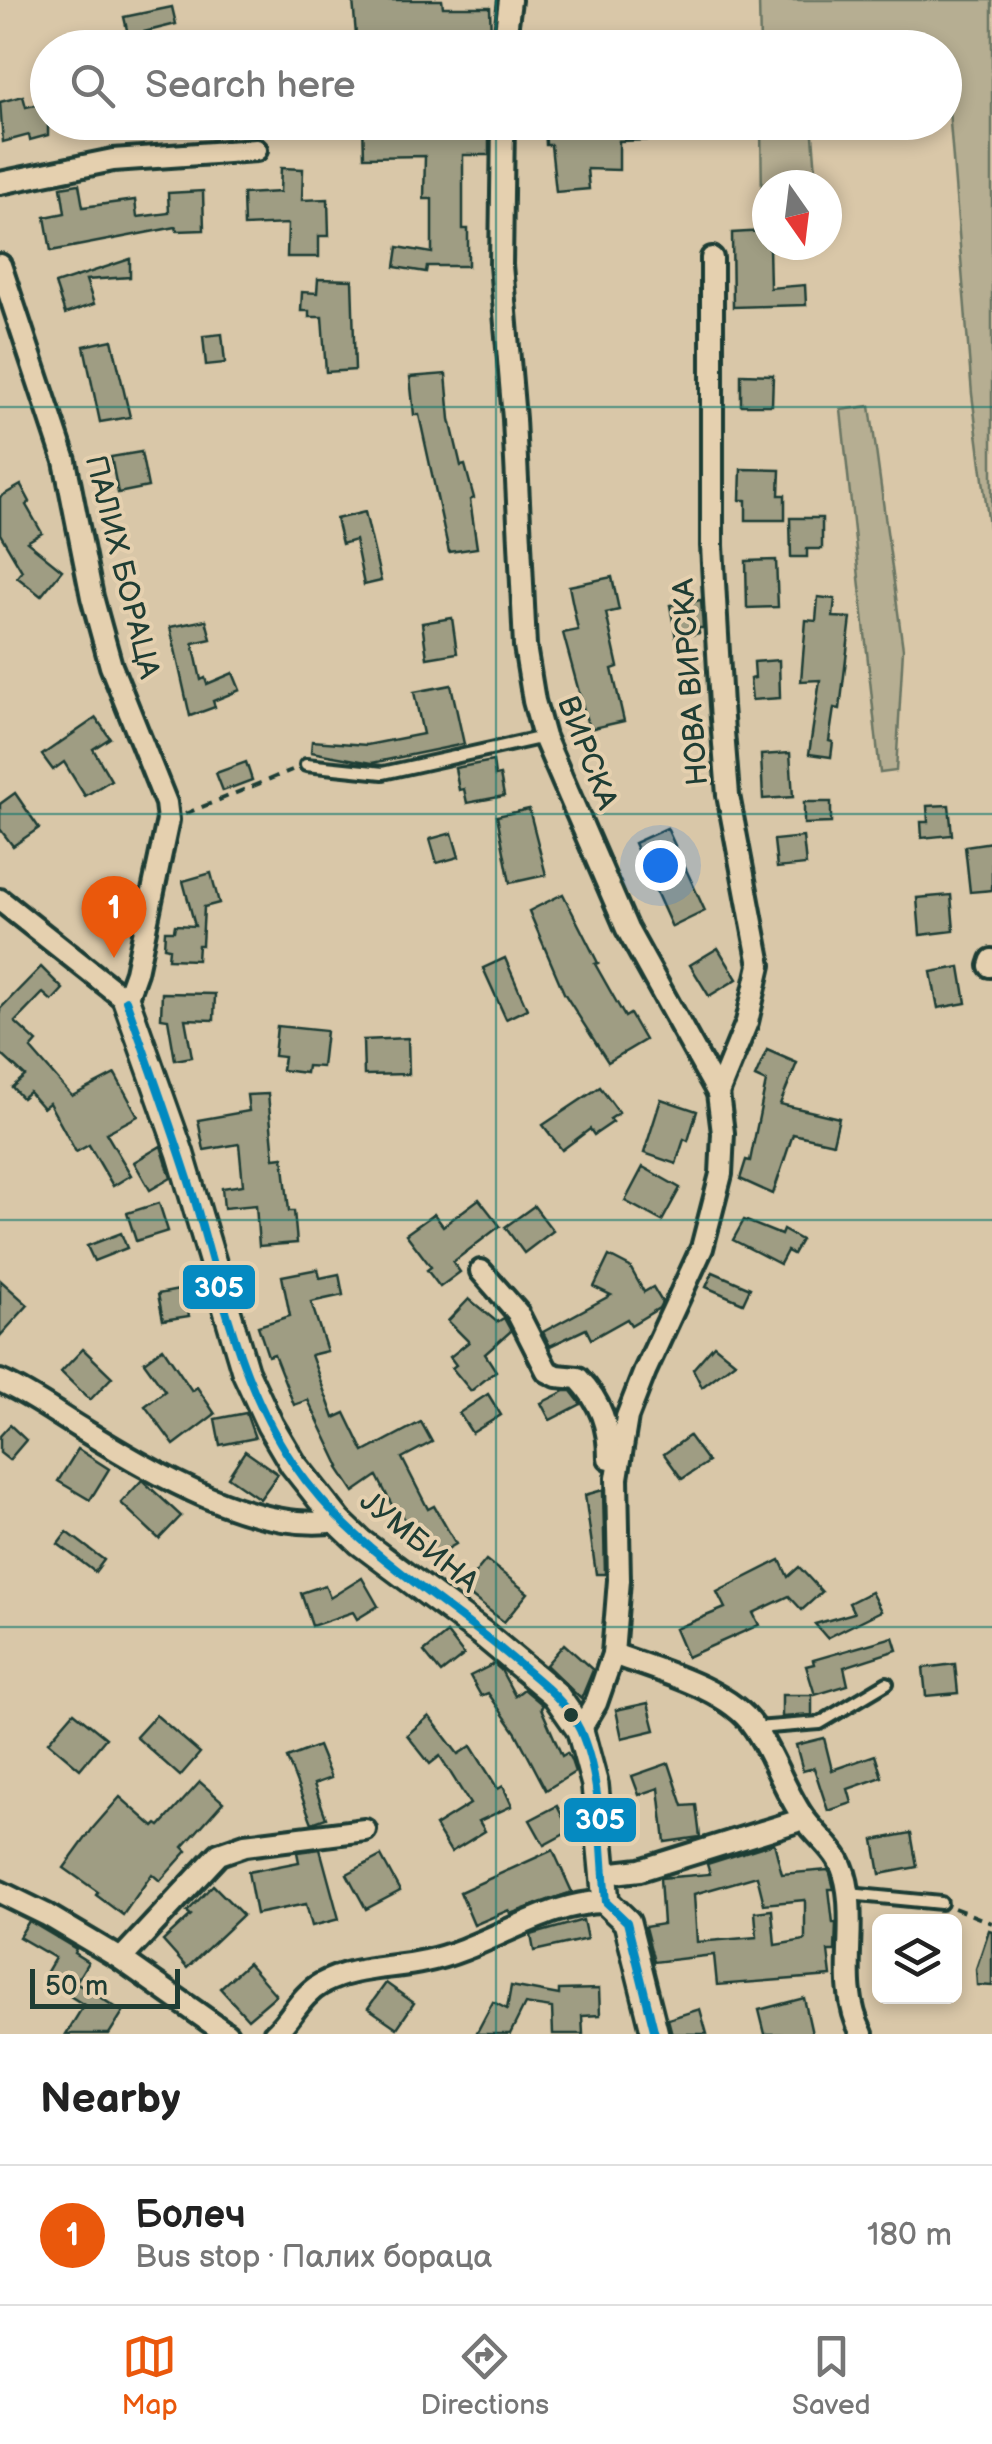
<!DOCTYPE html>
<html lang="en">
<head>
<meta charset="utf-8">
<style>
  body { margin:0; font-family:"Balsamiq Sans",sans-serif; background:#f6f6f6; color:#222 }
  .controls { position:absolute; right:30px; bottom:30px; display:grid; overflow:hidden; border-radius:15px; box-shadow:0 5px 15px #0003 }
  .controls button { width:90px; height:90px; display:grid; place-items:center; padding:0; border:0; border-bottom:2px solid #e0e0e0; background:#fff; color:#222; font:50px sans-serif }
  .compass { position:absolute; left:752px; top:170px; width:90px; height:90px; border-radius:50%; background:#fff; box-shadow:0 5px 15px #0003; rotate:166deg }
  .scale { position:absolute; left:30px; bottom:25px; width:150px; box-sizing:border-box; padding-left:10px; border:5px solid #1f3d34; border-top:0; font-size:28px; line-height:35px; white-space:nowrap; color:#1f3d34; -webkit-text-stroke:8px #e5d0af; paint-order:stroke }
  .you { position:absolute; left:660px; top:865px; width:35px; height:35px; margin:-25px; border:8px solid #fff; border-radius:50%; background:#1a73e8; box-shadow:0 0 0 15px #1a73e833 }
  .badge { display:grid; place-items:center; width:65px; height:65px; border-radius:50%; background:#ea580c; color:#fff; font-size:32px; font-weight:700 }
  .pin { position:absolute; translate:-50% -82px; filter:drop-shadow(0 2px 5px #0008) }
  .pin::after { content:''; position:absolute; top:52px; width:35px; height:30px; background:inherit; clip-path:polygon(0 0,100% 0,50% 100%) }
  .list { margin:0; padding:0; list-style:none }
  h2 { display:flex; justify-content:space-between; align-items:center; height:130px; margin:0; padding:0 40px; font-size:42px }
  h2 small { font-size:32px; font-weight:400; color:#767676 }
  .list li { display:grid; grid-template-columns:65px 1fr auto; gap:30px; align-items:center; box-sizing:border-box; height:140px; padding:0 40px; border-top:2px solid #e0e0e0 }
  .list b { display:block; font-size:38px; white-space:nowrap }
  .list p { margin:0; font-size:32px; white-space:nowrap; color:#767676 }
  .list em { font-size:32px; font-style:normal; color:#767676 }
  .icon { flex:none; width:55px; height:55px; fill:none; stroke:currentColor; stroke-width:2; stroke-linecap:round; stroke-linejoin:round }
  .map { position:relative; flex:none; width:992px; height:2034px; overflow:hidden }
  .search { position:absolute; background:#fff; box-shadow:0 5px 15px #0003; left:30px; right:30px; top:30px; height:110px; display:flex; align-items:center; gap:25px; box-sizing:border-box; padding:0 35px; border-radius:55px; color:#767676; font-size:38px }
  .sheet { height:270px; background:#fff }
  nav { display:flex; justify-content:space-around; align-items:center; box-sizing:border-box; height:140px; border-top:2px solid #e0e0e0; background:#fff; font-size:28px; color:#767676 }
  nav a { display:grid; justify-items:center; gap:5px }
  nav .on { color:#ea580c }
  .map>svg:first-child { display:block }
  .green { fill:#b6ae92; stroke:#6a7663; stroke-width:2.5 }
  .building { fill:#9f9d83; stroke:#1f3d34; stroke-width:2.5; fill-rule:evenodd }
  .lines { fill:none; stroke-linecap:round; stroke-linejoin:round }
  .service-casing { stroke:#1f3d34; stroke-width:18 }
  .minor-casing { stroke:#1f3d34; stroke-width:28 }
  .tertiary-casing { stroke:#1f3d34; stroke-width:32 }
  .path { stroke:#1f3d34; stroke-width:4; stroke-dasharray:10 8; stroke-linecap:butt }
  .service { stroke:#e5d0af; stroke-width:10 }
  .minor { stroke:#e5d0af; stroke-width:20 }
  .tertiary { stroke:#e5d0af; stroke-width:25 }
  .bus-1-casing { stroke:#e5d0af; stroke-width:15 }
  .bus-1 { stroke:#058ac1; stroke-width:8 }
  .grid { fill:none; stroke:#0f766e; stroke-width:2.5; stroke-opacity:0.55 }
  .bus-dot { fill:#1f3d34; stroke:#e5d0af; stroke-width:4 }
  .labels { text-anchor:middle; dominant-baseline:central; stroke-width:8; stroke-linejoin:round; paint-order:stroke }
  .street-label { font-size:30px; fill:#1f3d34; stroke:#e5d0af }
  .line-badge { stroke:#e5d0af; stroke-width:4 }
  .badge-label { font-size:28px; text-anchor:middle; font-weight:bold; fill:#fff }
</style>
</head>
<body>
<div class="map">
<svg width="992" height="2034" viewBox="0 0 992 2034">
  <rect width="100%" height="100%" fill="#d9c7a8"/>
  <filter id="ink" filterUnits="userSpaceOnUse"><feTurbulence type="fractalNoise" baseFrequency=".01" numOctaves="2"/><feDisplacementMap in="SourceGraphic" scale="20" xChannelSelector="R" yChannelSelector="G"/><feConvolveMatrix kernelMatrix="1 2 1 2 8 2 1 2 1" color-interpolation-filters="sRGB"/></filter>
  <g filter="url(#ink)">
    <g class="green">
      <polygon points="759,0 992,0 992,550 972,394 944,48 760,47"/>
      <polygon points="761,123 812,123 817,185 767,185 767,202 762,202"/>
      <polygon points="870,406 903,649 896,771 880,773 841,410"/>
    </g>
    <g class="building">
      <polygon points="353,0 442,0 443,7 490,7 491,39 357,47"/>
      <polygon points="172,7 176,24 144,32 147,44 131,47 124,17"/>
      <polygon points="23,96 26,107 48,102 48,135 30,140 29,135 3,142 0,102"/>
      <polygon points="363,122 489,122 489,155 463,155 463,229 468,229 468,266 427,266 426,272 395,267 398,247 432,253 432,199 424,199 425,156 364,157"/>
      <polygon points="545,122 586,122 586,126 649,124 649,140 619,141 619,170 587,169 589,189 556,192 551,145 546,145"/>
      <polygon points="281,168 303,169 302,200 328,199 329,236 319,236 319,257 287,257 288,224 244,226 243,194 280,192"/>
      <polygon points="79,184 83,207 135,200 137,217 169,213 168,193 203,191 204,230 177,231 176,227 51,251 45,217 65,213 61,187"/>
      <polygon points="764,231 765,245 769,245 770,288 805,285 806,305 733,307 732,233"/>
      <polygon points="130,259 130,277 86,280 94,304 65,314 55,284"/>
      <polygon points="318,279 352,280 355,370 326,372 322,317 309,317 309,311 301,311 302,292 317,293"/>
      <polygon points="222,334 225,363 206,365 203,336"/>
      <polygon points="112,340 130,417 100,422 84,346"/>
      <polygon points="446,374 450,419 461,466 465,465 474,498 470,500 477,548 449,552 419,415 414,415 410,377"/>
      <polygon points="741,374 773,375 772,405 741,405"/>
      <polygon points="141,452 148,487 118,493 111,457"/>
      <polygon points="741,469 780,470 779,495 785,495 785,520 746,520 746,500 740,500"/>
      <polygon points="21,485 30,502 26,505 42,533 27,542 62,570 41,596 17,577 22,571 0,534 0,497"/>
      <polygon points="365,512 381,581 364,585 355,540 342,544 336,519"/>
      <polygon points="790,518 822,518 822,549 807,549 807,557 791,557"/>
      <polygon points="776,560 778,607 747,608 746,561"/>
      <polygon points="612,577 619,610 606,613 618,667 612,669 624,721 589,729 563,633 578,630 569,586"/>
      <polygon points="818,597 835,599 833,617 851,618 840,709 834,708 829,741 833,742 831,757 809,754 820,680 801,681 806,620 816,621"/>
      <polygon points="701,600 703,628 698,628 699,633 676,638 670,605"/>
      <polygon points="452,618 457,653 427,658 422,623"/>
      <polygon points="206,620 211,639 193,643 201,680 205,678 207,684 233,673 240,690 213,701 215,707 190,716 170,627"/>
      <polygon points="779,660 780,698 752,700 750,679 755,678 754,662"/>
      <polygon points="451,685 464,744 372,763 311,752 312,741 367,745 423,734 414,692"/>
      <polygon points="96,718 110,738 93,749 111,780 85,796 64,762 53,770 42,755"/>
      <polygon points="790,753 793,797 763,799 761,755"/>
      <polygon points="493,761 495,776 500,775 504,796 467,803 464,789 459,790 455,768"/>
      <polygon points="246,762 252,780 223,791 216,773"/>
      <polygon points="15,793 39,828 13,846 0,829 0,804"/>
      <polygon points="804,802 831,802 831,823 804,824"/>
      <polygon points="949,805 952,835 922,838 921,822 928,822 927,806"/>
      <polygon points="529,809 546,875 510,883 497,816"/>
      <polygon points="667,828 705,911 672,927 634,843"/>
      <polygon points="452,833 459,857 437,863 430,839"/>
      <polygon points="803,837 806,865 777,868 774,840"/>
      <polygon points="992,842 992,890 970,892 965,846"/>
      <polygon points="211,873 219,903 204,907 202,945 198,945 197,960 168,959 169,948 164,947 165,931 174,931 175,925 195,926 183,881"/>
      <polygon points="131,887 131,924 114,924 114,917 103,916 104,888"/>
      <polygon points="563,894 598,963 595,964 625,1017 630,1014 645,1040 608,1062 564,993 529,911"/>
      <polygon points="951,895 954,931 920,935 917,898"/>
      <polygon points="718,948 737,979 709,996 690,965"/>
      <polygon points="505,958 527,1009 506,1019 483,968"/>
      <polygon points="41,967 63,989 52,1001 43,993 15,1022 37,1042 31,1049 72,1096 115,1074 138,1116 106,1133 131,1175 113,1186 89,1145 76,1152 49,1103 43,1108 29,1092 22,1098 12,1087 25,1076 0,1053 0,1009"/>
      <polygon points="960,967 966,1003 938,1008 931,972"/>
      <polygon points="162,993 215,994 214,1020 185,1019 192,1057 175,1060 168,1019 161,1018"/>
      <polygon points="277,1026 326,1031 322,1067 307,1066 306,1073 282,1070 284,1057 274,1056"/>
      <polygon points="408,1038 409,1074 364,1075 363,1040"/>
      <polygon points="767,1050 797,1063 780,1104 839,1118 833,1143 793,1134 773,1194 740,1179 746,1160 750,1161 766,1082 755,1077"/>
      <polygon points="600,1087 619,1113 610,1119 613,1122 594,1135 590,1129 562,1150 543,1125"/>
      <polygon points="268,1094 274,1158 283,1157 289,1211 294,1211 297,1243 259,1246 256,1205 224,1208 222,1188 243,1185 239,1144 204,1150 198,1120 249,1111 247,1095"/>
      <polygon points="661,1099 697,1111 688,1141 684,1139 676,1164 644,1153"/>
      <polygon points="161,1146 171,1178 150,1190 134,1162"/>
      <polygon points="643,1167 680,1188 662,1221 625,1201"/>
      <polygon points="479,1199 500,1226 453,1262 460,1272 440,1287 427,1270 431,1267 406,1234 434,1214 443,1226"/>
      <polygon points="159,1203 168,1231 136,1241 127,1213"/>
      <polygon points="534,1206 553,1231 524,1253 505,1227"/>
      <polygon points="744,1220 781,1235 783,1230 801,1240 793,1254 787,1251 780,1264 733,1240"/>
      <polygon points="121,1233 127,1248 94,1261 87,1246"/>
      <polygon points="609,1256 630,1267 644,1292 653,1287 662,1302 659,1308 631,1325 627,1319 591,1339 586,1329 550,1346 543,1332 611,1295 594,1287"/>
      <polygon points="318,1269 320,1278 339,1274 343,1295 311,1302 327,1351 311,1355 334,1418 345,1413 364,1452 421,1422 432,1442 402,1458 428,1509 434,1506 456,1544 428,1560 401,1513 397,1515 377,1476 354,1492 338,1468 340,1467 308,1400 294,1405 274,1354 268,1356 258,1326 290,1316 282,1276"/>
      <polygon points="713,1272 750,1288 743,1303 706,1287"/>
      <polygon points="0,1280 28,1305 0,1336"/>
      <polygon points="184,1289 189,1316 163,1320 158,1294"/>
      <polygon points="469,1299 497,1322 504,1318 511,1331 485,1354 496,1371 471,1391 452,1368 456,1365 450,1357 469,1342 448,1321"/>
      <polygon points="714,1345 735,1362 702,1387 693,1369"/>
      <polygon points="163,1348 192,1391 197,1387 215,1414 174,1445 145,1406 165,1391 144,1362"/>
      <polygon points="83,1349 112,1377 90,1400 61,1372"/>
      <polygon points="565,1391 571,1391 581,1404 550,1420 541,1403"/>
      <polygon points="488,1394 501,1415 472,1433 459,1413"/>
      <polygon points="246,1413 255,1438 220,1445 215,1419"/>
      <polygon points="10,1425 26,1440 9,1460 0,1453 0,1436"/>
      <polygon points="689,1436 708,1462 682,1479 664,1454"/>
      <polygon points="78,1449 109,1469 90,1500 58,1481"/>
      <polygon points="245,1451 278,1474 260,1499 228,1477"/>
      <polygon points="142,1480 181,1516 159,1539 121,1503"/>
      <polygon points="603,1490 605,1574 596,1574 585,1495"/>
      <polygon points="67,1532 104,1560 95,1572 58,1544"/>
      <polygon points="486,1560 528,1593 504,1622 462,1589"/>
      <polygon points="780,1560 788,1577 799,1567 822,1592 802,1610 789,1596 753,1613 759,1625 687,1657 675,1629 725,1608 717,1592"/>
      <polygon points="362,1578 378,1606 357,1619 353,1612 312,1626 301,1593 325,1585 330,1598"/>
      <polygon points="871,1592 881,1611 827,1638 815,1624 854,1613 849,1603"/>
      <polygon points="447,1633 464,1655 441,1673 424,1652"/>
      <polygon points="893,1637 897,1650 844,1667 848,1685 815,1695 806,1666 814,1664 813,1660"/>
      <polygon points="564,1644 593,1670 581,1699 546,1665"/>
      <polygon points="494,1664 501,1670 515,1696 524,1689 543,1705 541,1708 562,1756 567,1753 571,1760 575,1772 546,1790 516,1733 488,1693 481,1696 470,1676"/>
      <polygon points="955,1664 958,1693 926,1696 923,1668"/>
      <polygon points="782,1695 812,1695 812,1715 782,1717"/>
      <polygon points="648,1703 655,1730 622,1738 616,1710"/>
      <polygon points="74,1712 106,1738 80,1769 48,1742"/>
      <polygon points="156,1715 200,1753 180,1776 136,1737"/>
      <polygon points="429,1716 458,1754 471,1746 498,1789 503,1786 512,1806 479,1821 485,1831 451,1852 435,1826 470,1804 440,1756 430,1764 407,1735"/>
      <polygon points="824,1738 832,1770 875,1755 882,1777 848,1789 852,1803 828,1811 814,1768 803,1771 796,1745"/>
      <polygon points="318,1746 331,1778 314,1784 326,1818 312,1823 287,1758"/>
      <polygon points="669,1763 683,1806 696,1805 700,1837 665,1842 659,1788 639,1795 632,1776"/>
      <polygon points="200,1782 223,1802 183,1847 187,1851 160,1881 152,1874 123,1915 96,1895 98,1892 64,1868 93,1828 120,1797 154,1827 157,1824 160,1826"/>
      <polygon points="557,1806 570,1831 544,1845 530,1820"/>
      <polygon points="911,1833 917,1867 880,1874 874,1840"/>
      <path d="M774 1843 782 1874 828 1870 830 1873 834 1889H829L833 1923H836L835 1951H828L831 1976 717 1985 714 1955 654 1962 645 1927 663 1924 660 1878 710 1874 707 1864ZM757 1876 764 1904 805 1900V1940L775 1945 772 1910 755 1912 757 1937 697 1942 694 1894Z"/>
      <polygon points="320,1849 339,1919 312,1926 306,1904 256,1914 248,1872 299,1862 297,1852"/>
      <polygon points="553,1850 572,1892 510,1914 509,1910 474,1925 460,1892"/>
      <polygon points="381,1856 400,1891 366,1909 347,1874"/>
      <polygon points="213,1885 243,1915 187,1968 163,1941 191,1915 187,1912"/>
      <polygon points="583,1920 587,1939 534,1951 531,1935"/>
      <polygon points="29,1921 76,1949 74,1953 88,1962 76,1982 123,2012 109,2034 66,2034 84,2005 51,1984 54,1980 45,1975 55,1958 19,1937"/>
      <polygon points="989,1930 992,1931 992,1986 977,1985 976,1969"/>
      <polygon points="248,1963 276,1995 248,2019 220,1988"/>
      <polygon points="386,1983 414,2003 397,2028 368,2008"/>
      <polygon points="511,1986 559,1995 559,1990 599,1989 600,2015 582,2016 583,2034 553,2034 552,2008 525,2004 510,2034 476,2034 493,2002 507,2009"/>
      <polygon points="804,1998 812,2034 765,2034 759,2010"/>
      <polygon points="700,2009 707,2034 672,2034 668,2019"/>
    </g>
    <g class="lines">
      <defs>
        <g id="service">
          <polyline points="306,765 383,773 544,737"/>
          <polyline points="756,1728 820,1723 887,1683"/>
          <polyline points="849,1894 941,1903"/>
        </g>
        <g id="minor">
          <polyline points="504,48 510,0"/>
          <polyline points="503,122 501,265 514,419 525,646 534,701 544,737 627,929 718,1093 723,1133 721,1174 702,1248 645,1371 627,1417 617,1478 619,1580 613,1654 596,1703 580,1730"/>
          <polyline points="0,183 113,160 256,150"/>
          <polyline points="712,258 712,546 721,706 728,795 760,965 747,1022 718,1093"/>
          <polyline points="0,265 65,461 92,597 111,666 166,803 168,820 136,972 126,1000 0,900"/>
          <polyline points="990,966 992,960"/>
          <path d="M481 1271 517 1312 547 1371 557 1376 578 1378C601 1402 609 1426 609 1458"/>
          <path d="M0 1381C28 1393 54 1412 80 1428 151 1471 252 1534 338 1521"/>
          <path d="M613 1654C654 1669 729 1689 754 1727 773 1754 787 1797 806 1821 827 1848 843 1853 848 1891 855 1939 838 1988 862 2034"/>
          <polyline points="605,1874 640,1870 804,1819"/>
          <polyline points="0,1892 47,1915 121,1959 227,2034"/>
          <polyline points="121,1959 219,1854 245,1845 365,1830"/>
          <path d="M274 2034C291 2019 301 1995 321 1984 354 1966 390 1969 425 1961 486 1949 546 1901 606 1902"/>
        </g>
        <polyline id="tertiary" points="126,1000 180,1152 245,1371 270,1425 293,1464 338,1521 360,1542 483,1634 555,1694 580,1730 595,1785 606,1902 627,1922 655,2034"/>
      </defs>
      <use href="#service" class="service-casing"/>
      <use href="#minor" class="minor-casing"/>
      <use href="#tertiary" class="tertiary-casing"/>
      <g class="path">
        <polyline points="185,814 292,770"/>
        <polyline points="954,1908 992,1923"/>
      </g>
      <use href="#service" class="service"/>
      <use href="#minor" class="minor"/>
      <use href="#tertiary" class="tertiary"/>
      <defs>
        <path id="bus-1" d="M126 1000C150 1067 174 1133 195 1201 221 1290 240 1385 293 1463 348 1545 433 1592 507 1654 533 1676 565 1698 580 1730 602 1778 601 1850 606 1902L627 1922 655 2034"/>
      </defs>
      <use href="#bus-1" class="bus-1-casing"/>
      <use href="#bus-1" class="bus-1"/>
    </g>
  </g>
  <path class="grid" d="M496 0V48M496 122V2034M0 407H992M0 814H992M0 1220H992M0 1627H992"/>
  <circle class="bus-dot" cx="571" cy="1715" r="9"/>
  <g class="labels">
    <g class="street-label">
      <text transform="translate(122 567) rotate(76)">ПАЛИХ БОРАЦА</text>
      <text transform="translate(691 682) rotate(-94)">НОВА ВИРСКА</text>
      <text transform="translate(587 753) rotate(69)">ВИРСКА</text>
      <text transform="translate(419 1542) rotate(39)">ЈУМБИНА</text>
    </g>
  </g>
  <g class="line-badge">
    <rect x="181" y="1263" width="76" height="48" rx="10" fill="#058ac1"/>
    <rect x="562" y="1796" width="76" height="48" rx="10" fill="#058ac1"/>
  </g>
  <g class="badge-label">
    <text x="219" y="1297">305</text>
    <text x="600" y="1829">305</text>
  </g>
</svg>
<div class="controls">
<button><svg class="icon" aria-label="layers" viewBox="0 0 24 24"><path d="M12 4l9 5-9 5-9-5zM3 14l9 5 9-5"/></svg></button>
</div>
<svg class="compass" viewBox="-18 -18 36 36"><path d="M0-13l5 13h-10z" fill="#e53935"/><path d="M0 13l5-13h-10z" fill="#767676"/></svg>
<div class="scale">50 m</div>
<div class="you"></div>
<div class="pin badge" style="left:114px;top:958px">1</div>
<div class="search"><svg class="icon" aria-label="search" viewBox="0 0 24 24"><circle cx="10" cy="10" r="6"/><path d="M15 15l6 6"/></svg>Search here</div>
</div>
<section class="sheet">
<h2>Nearby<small></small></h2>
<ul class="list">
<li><span class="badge">1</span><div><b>Болеч</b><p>Bus stop · Палих бораца</p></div><em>180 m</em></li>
</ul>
</section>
<nav>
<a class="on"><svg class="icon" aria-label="map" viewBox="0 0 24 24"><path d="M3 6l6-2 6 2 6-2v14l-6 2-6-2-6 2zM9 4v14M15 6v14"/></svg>Map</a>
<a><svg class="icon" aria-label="directions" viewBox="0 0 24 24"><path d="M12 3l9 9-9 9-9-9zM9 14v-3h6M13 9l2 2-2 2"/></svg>Directions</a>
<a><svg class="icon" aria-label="saved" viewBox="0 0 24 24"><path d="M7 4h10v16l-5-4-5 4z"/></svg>Saved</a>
</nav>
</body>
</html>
